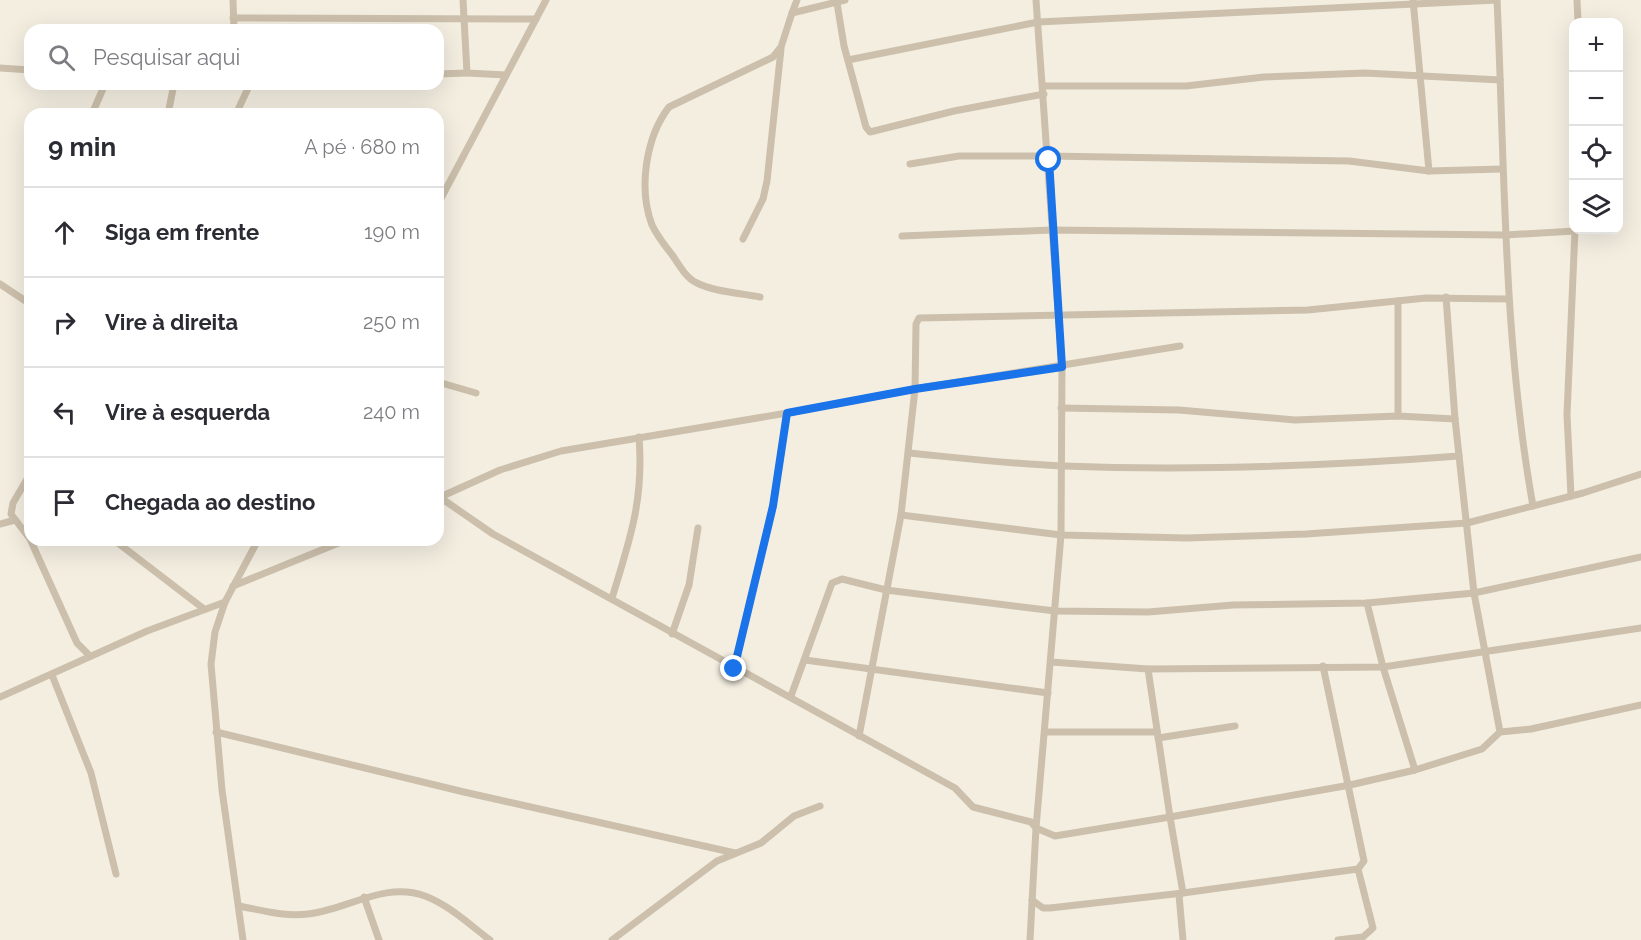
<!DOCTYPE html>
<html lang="pt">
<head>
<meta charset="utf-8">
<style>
  body { margin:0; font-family:Raleway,sans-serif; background:#f7f7f7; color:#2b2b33 }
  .controls { position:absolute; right:18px; top:18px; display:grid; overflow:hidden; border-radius:12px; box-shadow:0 6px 24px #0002 }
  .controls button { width:54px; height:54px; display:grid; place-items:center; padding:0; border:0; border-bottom:2px solid #e1e1e2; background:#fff; color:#2b2b33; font:30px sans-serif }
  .stop { position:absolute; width:18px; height:18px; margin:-14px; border:4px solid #1a73e8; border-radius:50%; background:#fff }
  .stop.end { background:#1a73e8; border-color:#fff; box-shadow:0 2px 6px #0008 }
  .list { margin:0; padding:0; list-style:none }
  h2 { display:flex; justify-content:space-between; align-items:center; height:78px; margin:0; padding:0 24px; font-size:26px }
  h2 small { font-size:20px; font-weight:400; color:#7c7c81 }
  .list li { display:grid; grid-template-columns:39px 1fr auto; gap:18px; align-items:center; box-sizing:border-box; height:90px; padding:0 24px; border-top:2px solid #e1e1e2 }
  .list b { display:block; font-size:22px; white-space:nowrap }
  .list em { font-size:20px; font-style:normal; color:#7c7c81 }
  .icon { flex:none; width:33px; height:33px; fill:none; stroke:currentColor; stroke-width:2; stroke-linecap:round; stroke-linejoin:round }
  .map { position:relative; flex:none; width:1641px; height:940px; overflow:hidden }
  .search { position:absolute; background:#fff; box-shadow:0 6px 24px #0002; left:24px; top:24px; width:420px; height:66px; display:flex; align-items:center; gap:15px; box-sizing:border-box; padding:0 21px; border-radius:18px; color:#7c7c81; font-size:22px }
  .panel { position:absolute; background:#fff; box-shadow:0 6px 24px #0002; left:24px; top:108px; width:420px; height:438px; border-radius:18px }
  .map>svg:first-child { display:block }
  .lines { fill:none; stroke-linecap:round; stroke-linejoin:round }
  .minor { stroke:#ccc0ac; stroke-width:7 }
  .route { stroke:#1a73e8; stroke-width:8 }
</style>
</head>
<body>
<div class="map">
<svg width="1641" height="940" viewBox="0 0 1641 940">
  <rect width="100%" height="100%" fill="#f4eee1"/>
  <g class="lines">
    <g class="minor">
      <polyline points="233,0 234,30"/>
      <polyline points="463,0 467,73 506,75"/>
      <polyline points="797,0 792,13 845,0"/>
      <polyline points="1036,0 1062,367 1061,535 1036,828 1055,836 1170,817 1183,893 1358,869 1364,861 1323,666"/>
      <polyline points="1413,0 1429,171"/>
      <path d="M1497 0C1505 169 1503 339 1533 506"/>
      <polyline points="1577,0 1578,22"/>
      <polyline points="837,3 844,46 866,127 870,132 954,111 1044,94"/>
      <polyline points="233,18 536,19"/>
      <polyline points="848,60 1038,22 1497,0"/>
      <polyline points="0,68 30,70"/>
      <polyline points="438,74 467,73"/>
      <polyline points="1044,86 1186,86 1264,77 1365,73 1500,80"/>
      <polyline points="92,114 105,84"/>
      <polyline points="168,114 174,84"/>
      <polyline points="236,114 250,84"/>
      <polyline points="910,164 959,156 1049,156 1349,161 1429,171 1502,169"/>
      <polyline points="438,204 546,0"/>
      <polyline points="902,236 1051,230 1505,235 1575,231"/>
      <polyline points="743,239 763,199 767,181 781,49"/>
      <polyline points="0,284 30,304"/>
      <path d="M760 297C740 293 715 292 697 283 686 278 679 265 673 256 665 246 657 236 652 225 638 188 646 137 669 107L773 57 781 47 792 13"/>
      <polyline points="1446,297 1455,419 1474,593 1500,732"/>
      <polyline points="438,382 476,393"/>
      <polyline points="1061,408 1179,410 1295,420 1398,416 1455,419"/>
      <polyline points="1398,416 1398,301"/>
      <path d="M909 453C960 458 1012 464 1063 466 1196 471 1327 466 1459 456"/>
      <polyline points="30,474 13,503 11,514 30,539 77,643 90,656"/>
      <polyline points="438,496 493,534 955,788 973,807 1031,822 1036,828 1030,940"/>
      <polyline points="1571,496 1567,415 1575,230"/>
      <polyline points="438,498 500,470 561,451 787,413"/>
      <polyline points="901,515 1061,535 1187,538 1306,534 1467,523 1583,493 1641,474"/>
      <polyline points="0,524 15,520"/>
      <polyline points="114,540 204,609"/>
      <polyline points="233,586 346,540"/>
      <path d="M612 598C630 539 644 500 639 437"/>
      <polyline points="1367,603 1383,667 1415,770"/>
      <polyline points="672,634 689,585 698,528"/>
      <polyline points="805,660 1048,693"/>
      <polyline points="1051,662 1148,669 1383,667 1641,628"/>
      <polyline points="734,669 773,506 787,413 915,389 1180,346"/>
      <polyline points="1148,669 1170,817 1350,785 1415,770 1482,749 1500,732 1531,729 1641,705"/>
      <polyline points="52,675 91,773 116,874"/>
      <polyline points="791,696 832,583 842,579 886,590 1055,611 1148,612 1233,605 1367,603 1474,593 1641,557"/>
      <polyline points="0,697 147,631 225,602"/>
      <polyline points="216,732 464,792 735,853"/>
      <polyline points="1045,732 1157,732"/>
      <polyline points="859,736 901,515 915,389 916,324 919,318 1308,310 1426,298 1508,299"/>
      <polyline points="1158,738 1235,726"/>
      <polyline points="1179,895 1183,940"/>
      <polyline points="364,897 379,940"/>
      <polyline points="1032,900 1043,908 1050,908 1183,893"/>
      <path d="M239 906C261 910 284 917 308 914 347 910 384 881 425 896 449 905 470 925 490 940"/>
      <polyline points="243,940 222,790 211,664 215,632 225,602 258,540"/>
      <polyline points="612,940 717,861 761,843 794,816 820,806"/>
      <polyline points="1338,940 1363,937 1373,928 1358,869"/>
    </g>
  </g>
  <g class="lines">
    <polyline class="route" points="734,669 773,506 787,413 915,389 1062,367 1049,160"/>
  </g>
</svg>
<div class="controls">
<button>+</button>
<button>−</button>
<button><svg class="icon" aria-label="locate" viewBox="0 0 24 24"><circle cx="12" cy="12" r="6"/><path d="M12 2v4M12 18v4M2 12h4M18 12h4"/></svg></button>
<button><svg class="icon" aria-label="layers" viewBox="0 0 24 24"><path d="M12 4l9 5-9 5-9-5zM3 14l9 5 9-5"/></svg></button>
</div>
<div class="stop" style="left:1049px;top:160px"></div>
<div class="stop end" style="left:734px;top:669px"></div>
<div class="search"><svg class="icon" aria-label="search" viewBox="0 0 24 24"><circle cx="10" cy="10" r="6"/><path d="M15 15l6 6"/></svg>Pesquisar aqui</div>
<section class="panel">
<h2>9 min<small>A pé · 680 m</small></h2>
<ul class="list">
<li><svg class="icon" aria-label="ahead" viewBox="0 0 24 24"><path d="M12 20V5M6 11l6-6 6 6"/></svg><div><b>Siga em frente</b></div><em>190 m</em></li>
<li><svg class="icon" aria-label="right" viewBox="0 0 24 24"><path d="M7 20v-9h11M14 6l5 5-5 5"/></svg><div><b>Vire à direita</b></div><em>250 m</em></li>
<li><svg class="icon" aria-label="left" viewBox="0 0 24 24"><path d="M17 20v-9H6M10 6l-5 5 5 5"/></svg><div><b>Vire à esquerda</b></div><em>240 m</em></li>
<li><svg class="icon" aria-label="arrive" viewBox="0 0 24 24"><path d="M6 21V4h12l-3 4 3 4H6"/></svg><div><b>Chegada ao destino</b></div></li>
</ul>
</section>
</div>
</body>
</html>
